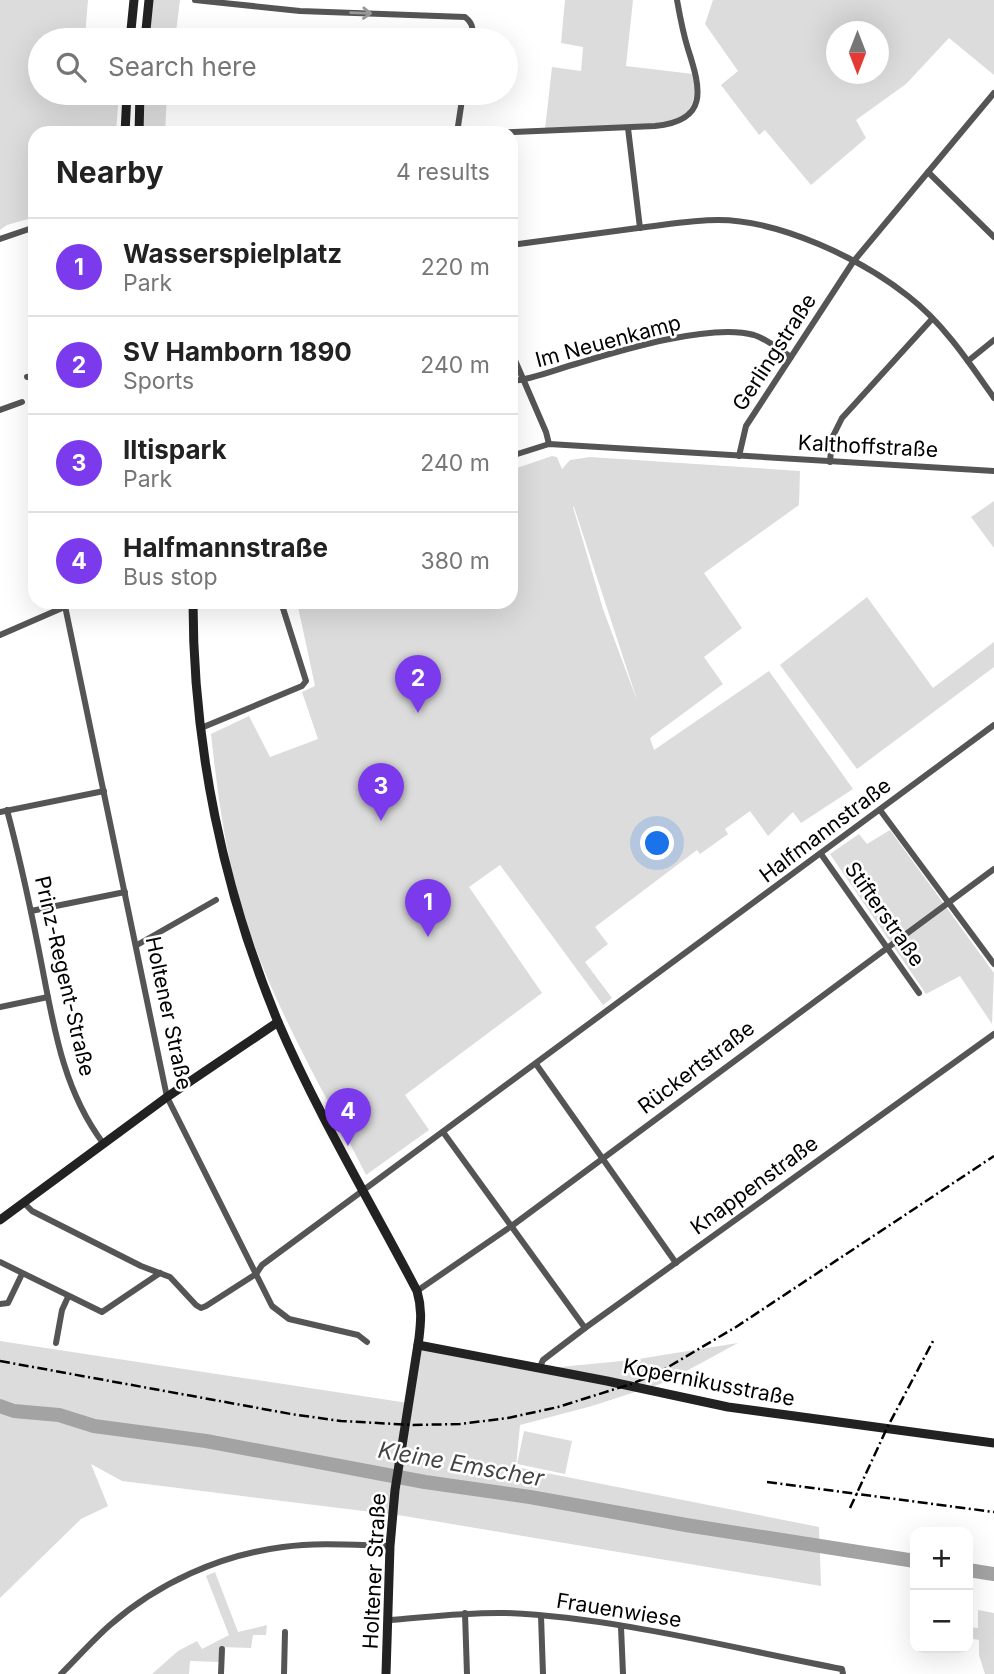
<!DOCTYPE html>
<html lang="en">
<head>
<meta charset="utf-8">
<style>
  body { margin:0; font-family:Inter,sans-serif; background:#f2f2f2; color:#222 }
  .controls { position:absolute; right:21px; bottom:21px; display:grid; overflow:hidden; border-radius:14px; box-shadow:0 7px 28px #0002 }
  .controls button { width:63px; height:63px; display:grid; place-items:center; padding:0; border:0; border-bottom:2px solid #e0e0e0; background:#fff; color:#222; font:35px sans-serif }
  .compass { position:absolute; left:826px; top:21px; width:63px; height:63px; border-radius:50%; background:#fff; box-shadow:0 7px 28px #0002; rotate:180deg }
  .you { position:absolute; left:658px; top:844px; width:24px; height:24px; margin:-18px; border:5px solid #fff; border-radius:50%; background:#1a73e8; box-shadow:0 0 0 10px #1a73e833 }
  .badge { display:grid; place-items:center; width:46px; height:46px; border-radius:50%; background:#7c3aed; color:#fff; font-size:23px; font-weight:700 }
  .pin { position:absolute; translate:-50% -58px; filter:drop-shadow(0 2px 4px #0008) }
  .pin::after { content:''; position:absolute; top:37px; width:24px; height:21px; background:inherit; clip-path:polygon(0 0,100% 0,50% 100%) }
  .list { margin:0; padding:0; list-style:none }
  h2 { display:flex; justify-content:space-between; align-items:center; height:91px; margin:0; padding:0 28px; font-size:30px }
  h2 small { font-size:23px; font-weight:400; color:#767676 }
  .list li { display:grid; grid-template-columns:46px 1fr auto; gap:21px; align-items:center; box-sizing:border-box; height:98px; padding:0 28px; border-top:2px solid #e0e0e0 }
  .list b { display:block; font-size:26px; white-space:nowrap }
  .list p { margin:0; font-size:23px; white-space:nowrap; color:#767676 }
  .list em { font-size:23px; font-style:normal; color:#767676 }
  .icon { flex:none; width:38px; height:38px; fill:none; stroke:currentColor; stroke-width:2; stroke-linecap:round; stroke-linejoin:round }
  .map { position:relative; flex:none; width:994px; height:1674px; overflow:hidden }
  .search { position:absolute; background:#fff; box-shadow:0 7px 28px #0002; left:28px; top:28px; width:490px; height:77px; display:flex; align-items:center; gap:18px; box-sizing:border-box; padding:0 24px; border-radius:38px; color:#767676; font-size:26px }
  .panel { position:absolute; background:#fff; box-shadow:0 7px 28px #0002; left:28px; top:126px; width:490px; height:483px; border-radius:21px }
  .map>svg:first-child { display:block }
  .green { fill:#dcdcdc; fill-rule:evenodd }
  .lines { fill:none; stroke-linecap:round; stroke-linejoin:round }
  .river { stroke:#a3a3a3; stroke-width:14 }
  .street { stroke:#555; stroke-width:6 }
  .secondary { stroke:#222; stroke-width:9 }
  .rail { stroke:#000; stroke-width:2.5; stroke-dasharray:10 3.5 2 3.5; stroke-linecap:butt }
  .oneway { stroke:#999 }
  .labels { text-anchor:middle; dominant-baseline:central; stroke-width:5; stroke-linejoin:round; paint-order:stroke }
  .street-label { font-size:21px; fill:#000; stroke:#fff }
  .water-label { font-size:23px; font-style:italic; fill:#444; stroke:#fff }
</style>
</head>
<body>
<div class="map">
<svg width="994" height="1674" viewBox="0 0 994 1674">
  <rect width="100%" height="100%" fill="#fff"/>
  <g class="green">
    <polygon points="0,0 88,0 85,37 124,38 124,40 40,40 40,93 119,93 116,133 35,133 35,217 7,225 0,230"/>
    <polygon points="151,0 180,0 175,40 147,40"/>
    <path d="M565 0H633L626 66 693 74C698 90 694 109 680 118 664 127 569 128 545 129L552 67 581 71 583 47 561 43Z"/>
    <path d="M713 0H994V75L949 38 906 84 856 120 866 138 811 185 765 130 759 135 721 85 738 71 705 24ZM836 32H878V74H836Z"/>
    <polygon points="142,93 167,93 165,133 140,133"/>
    <path d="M552 456 557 457 562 469 570 460 590 457 800 471 799 505 704 573 742 628 704 657 723 684 650 738 654 750 769 671 853 789 801 823 793 812 768 836 750 811 725 829 728 834 700 854 697 850 595 927 608 944 585 962 612 998 603 1005 500 865 469 887 542 993 405 1095 429 1130 366 1175C321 1085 266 995 239 898 224 844 217 789 211 734L249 716 270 757 318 739 302 692 315 686 297 602H511V470ZM573 507H574L638 703 603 609Z"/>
    <polygon points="994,501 994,548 971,517"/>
    <polygon points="867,597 933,688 994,642 994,667 857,769 780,665"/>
    <polygon points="890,830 994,973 992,1024 960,976 926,994 830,854 859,834 867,844"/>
    <polygon points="0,1341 408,1403 418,1345 539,1369 632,1360 738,1343 666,1382 592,1406 520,1425 516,1467 819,1527 821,1586 404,1516 122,1481 91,1464 108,1506 81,1519 0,1598"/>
    <polygon points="524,1431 572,1441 565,1474 517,1464"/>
    <polygon points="215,1572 238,1632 267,1625 266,1635 253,1635 251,1648 220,1647 219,1662 190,1661 189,1674 152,1674 178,1651 197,1641 202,1649 229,1635 206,1576"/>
    <polygon points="978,1610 994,1613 994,1674 985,1674 979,1655 979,1640 968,1638 968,1627 978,1628"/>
  </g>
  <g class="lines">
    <g class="river">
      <polyline points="0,1406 14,1411 59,1415 94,1426 206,1441 425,1482 530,1497 686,1525 915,1561"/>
      <polyline points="968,1570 994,1574"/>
    </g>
    <g class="street">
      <path d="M195 0 300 11 465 17C474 24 473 30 471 40"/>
      <polyline points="628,128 640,228"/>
      <polyline points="457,133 463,93"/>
      <path d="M488 133 655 126C709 121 701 89 688 49 683 33 680 17 677 0"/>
      <polyline points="928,172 994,237"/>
      <polyline points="0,239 35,227"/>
      <path d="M511 245C553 239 596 234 638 228 665 225 691 220 718 220 779 220 860 258 908 296 943 323 969 362 994 398"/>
      <polyline points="511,351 546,432 549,444"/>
      <polyline points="968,361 994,340"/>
      <polyline points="27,377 35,376"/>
      <path d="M511 381C535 379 556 369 579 363 622 350 711 323 754 335 767 339 780 350 791 357"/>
      <polyline points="0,410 22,402"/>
      <polyline points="511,456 549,444 994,471"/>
      <polyline points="739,456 746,426 853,262 994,93"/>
      <polyline points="830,462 832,438 842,418 932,319"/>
      <polyline points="65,606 167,1097 272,1306 289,1319 358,1335 367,1342"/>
      <polyline points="0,635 76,602"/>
      <polyline points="201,728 302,686 306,681 281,602"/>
      <path d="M7 810C19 855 29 901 38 946 52 1015 60 1086 103 1143"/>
      <polyline points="880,810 994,964"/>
      <polyline points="0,812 104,791"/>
      <polyline points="821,854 919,993"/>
      <polyline points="31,911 125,892"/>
      <polyline points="137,945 216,900"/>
      <polyline points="0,1007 48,997"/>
      <polyline points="536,1064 676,1263"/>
      <polyline points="443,1132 585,1328"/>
      <polyline points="23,1202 32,1211 141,1266 170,1277 196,1305 201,1308 206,1306 256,1274 262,1265 994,725"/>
      <polyline points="0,1262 102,1312 160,1273"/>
      <polyline points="417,1291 513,1225 994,869"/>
      <polyline points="0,1304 8,1303 22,1274"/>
      <polyline points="56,1343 62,1310 68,1297"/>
      <polyline points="539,1369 543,1360 585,1328 994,1034"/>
      <polyline points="465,1613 467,1674"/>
      <polyline points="541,1616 543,1674"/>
      <path d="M389 1620C427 1617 467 1612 506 1613 619 1618 731 1648 842 1669L843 1674"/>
      <polyline points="621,1627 623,1674"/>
      <path d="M61 1674C77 1658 93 1640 110 1625 158 1583 220 1555 283 1547 318 1542 354 1545 390 1546"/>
      <polyline points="221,1674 222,1649"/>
      <polyline points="284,1674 285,1632"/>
    </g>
    <g class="secondary">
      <polyline points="130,40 134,0"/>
      <polyline points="145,40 149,0"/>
      <polyline points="125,133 127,93"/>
      <polyline points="139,133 140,93"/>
      <path d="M193 602C193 745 223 890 278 1022 317 1113 371 1203 417 1291 422 1308 421 1321 419 1338L395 1490 390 1546 386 1674"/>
      <polyline points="0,1220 167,1097 278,1022"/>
      <polyline points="418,1345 607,1381 728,1407 994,1443"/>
    </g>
    <g class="rail">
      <polyline points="0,1361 291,1414 341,1421 413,1425 460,1424 508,1418 558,1407 631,1384 658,1373 736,1327 994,1156"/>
      <polyline points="767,1482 994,1512"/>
      <polyline points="850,1508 887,1428 933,1341"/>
    </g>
  </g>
  <defs><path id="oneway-shaft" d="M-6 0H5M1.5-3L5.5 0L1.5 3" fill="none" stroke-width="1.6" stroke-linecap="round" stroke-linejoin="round" transform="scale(1.75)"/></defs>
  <use class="oneway" href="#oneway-shaft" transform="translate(361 13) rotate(2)"/>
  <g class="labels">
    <g class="street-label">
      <text transform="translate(608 341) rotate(-15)">Im Neuenkamp</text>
      <text transform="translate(774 352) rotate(-57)">Gerlingstraße</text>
      <text transform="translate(868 446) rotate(3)">Kalthoffstraße</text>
      <text transform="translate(825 830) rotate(-37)">Halfmannstraße</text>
      <text transform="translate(885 914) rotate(55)">Stifterstraße</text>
      <text transform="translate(65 976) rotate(77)">Prinz-Regent-Straße</text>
      <text transform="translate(169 1013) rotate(78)">Holtener Straße</text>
      <text transform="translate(696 1067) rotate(-37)">Rückertstraße</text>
      <text transform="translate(754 1185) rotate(-36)">Knappenstraße</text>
      <text transform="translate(709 1382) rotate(11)">Kopernikusstraße</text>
      <text transform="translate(374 1571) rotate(-87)">Holtener Straße</text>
      <text transform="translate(619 1610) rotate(9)">Frauenwiese</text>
    </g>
    <g class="water-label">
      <text transform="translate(461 1464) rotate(10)">Kleine Emscher</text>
    </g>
  </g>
</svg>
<div class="controls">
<button>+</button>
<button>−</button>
</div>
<svg class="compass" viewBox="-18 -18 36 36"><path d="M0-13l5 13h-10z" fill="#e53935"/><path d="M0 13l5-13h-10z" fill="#767676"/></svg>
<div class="you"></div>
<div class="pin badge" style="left:428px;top:937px">1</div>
<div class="pin badge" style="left:418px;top:713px">2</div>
<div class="pin badge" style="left:381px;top:821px">3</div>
<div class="pin badge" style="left:348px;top:1146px">4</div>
<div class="search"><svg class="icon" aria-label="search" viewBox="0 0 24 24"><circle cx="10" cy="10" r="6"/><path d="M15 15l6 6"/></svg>Search here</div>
<section class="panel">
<h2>Nearby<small>4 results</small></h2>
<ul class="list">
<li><span class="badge">1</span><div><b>Wasserspielplatz</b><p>Park</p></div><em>220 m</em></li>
<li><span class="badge">2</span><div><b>SV Hamborn 1890</b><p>Sports</p></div><em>240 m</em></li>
<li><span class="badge">3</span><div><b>Iltispark</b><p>Park</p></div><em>240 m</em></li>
<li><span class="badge">4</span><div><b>Halfmannstraße</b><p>Bus stop</p></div><em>380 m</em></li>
</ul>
</section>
</div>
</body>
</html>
